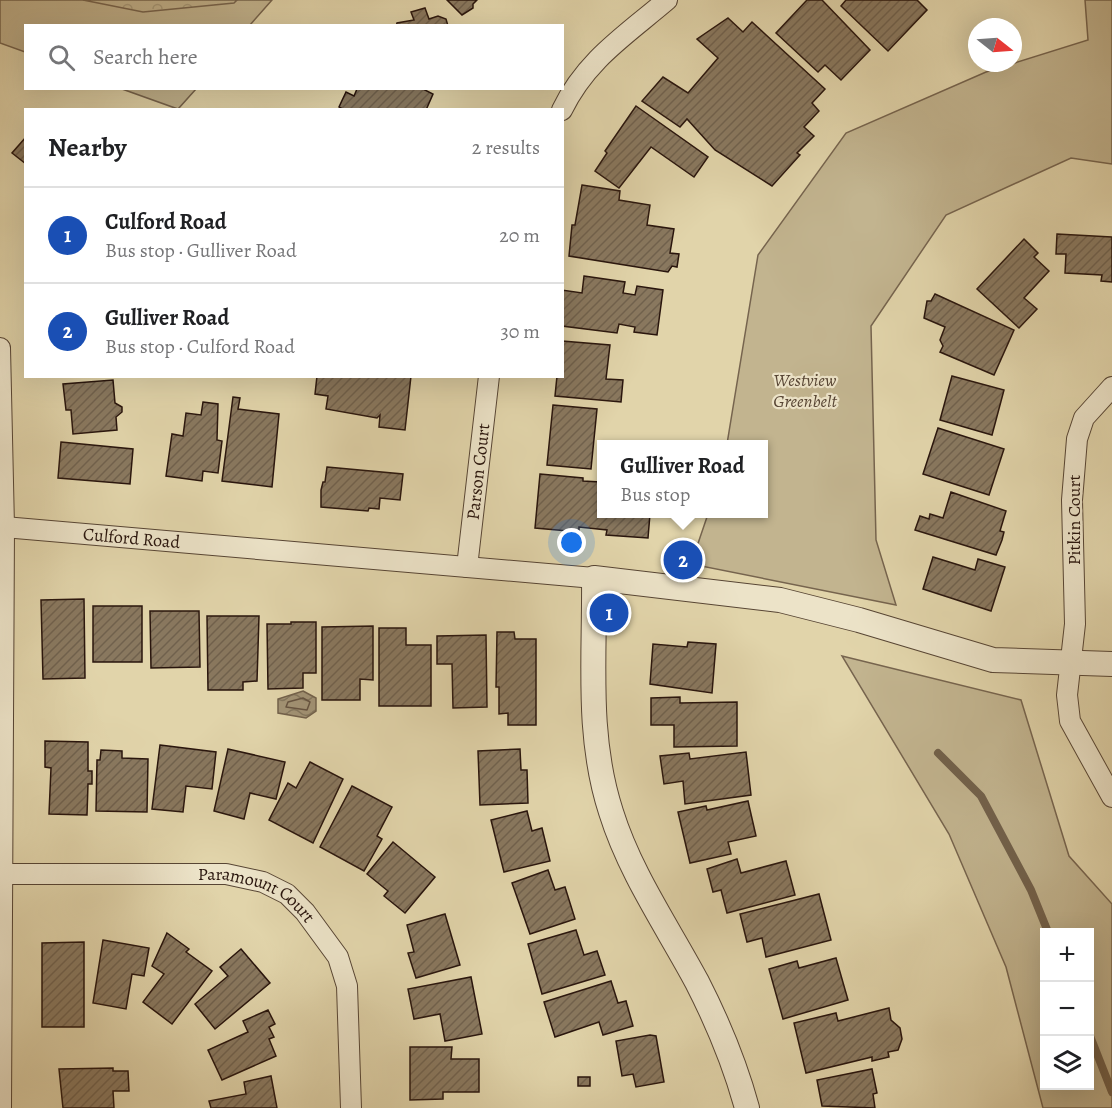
<!DOCTYPE html>
<html lang="en">
<head>
<meta charset="utf-8">
<style>
  body { margin:0; font-family:Alegreya,serif; background:#f2f2f2; color:#202124 }
  .controls { position:absolute; right:18px; bottom:18px; display:grid; overflow:hidden; border-radius:0px; box-shadow:0 6px 24px #0002 }
  .controls button { width:54px; height:54px; display:grid; place-items:center; padding:0; border:0; border-bottom:2px solid #e0e0e0; background:#fff; color:#202124; font:30px sans-serif }
  .compass { position:absolute; left:968px; top:18px; width:54px; height:54px; border-radius:50%; background:#fff; box-shadow:0 6px 24px #0002; rotate:107deg }
  .you { position:absolute; left:572px; top:543px; width:21px; height:21px; margin:-15px; border:4px solid #fff; border-radius:50%; background:#1a73e8; box-shadow:0 0 0 9px #1a73e833 }
  .badge { display:grid; place-items:center; width:39px; height:39px; border-radius:50%; background:#0f766e; color:#fff; font-size:20px; font-weight:700 }
  .pin { position:absolute; translate:-50% -50%; border:3px solid #fff; box-shadow:0 2px 6px #0006 }
  .popup { position:absolute; left:597px; top:440px; width:171px; height:78px; box-sizing:border-box; display:grid; place-content:center; border-radius:0px; background:#fff; filter:drop-shadow(0 2px 4px #0005); font-size:20px; white-space:nowrap; color:#757577 }
  .popup b { font-size:22px; color:#202124 }
  .popup::after { content:''; position:absolute; left:50%; top:100%; margin-left:-12px; border:12px solid transparent; border-top-color:#fff }
  .list { margin:0; padding:0; list-style:none }
  h2 { display:flex; justify-content:space-between; align-items:center; height:78px; margin:0; padding:0 24px; font-size:26px }
  h2 small { font-size:20px; font-weight:400; color:#757577 }
  .list li { display:grid; grid-template-columns:39px 1fr auto; gap:18px; align-items:center; box-sizing:border-box; height:96px; padding:0 24px; border-top:2px solid #e0e0e0 }
  .list b { display:block; font-size:22px; white-space:nowrap }
  .list p { margin:0; font-size:20px; white-space:nowrap; color:#757577 }
  .list em { font-size:20px; font-style:normal; color:#757577 }
  .icon { flex:none; width:33px; height:33px; fill:none; stroke:currentColor; stroke-width:2; stroke-linecap:round; stroke-linejoin:round }
  .map { position:relative; flex:none; width:1112px; height:1108px; overflow:hidden }
  .search { position:absolute; background:#fff; box-shadow:0 6px 24px #0002; left:24px; top:24px; width:540px; height:66px; display:flex; align-items:center; gap:15px; box-sizing:border-box; padding:0 21px; border-radius:0px; color:#757577; font-size:22px }
  .panel { position:absolute; background:#fff; box-shadow:0 6px 24px #0002; left:24px; top:108px; width:540px; height:270px; border-radius:0px }
  .map>svg:first-child { display:block }
  .green { fill:#c2b48f; stroke:#76644e; stroke-width:1.5; fill-rule:evenodd }
  .forest { fill:url(#forest-crowns); stroke:#76644e; stroke-width:1.5 }
  .water { fill:url(#water-waves); stroke:#72614b; stroke-width:1.5 }
  .lines { fill:none; stroke-linecap:round; stroke-linejoin:round }
  .shore { stroke:#665441; stroke-width:1.5 }
  .stream { stroke:#72614b; stroke-width:8 }
  .building { fill:url(#building-hatch); stroke:#29150d; stroke-width:1.5 }
  .minor-casing { stroke:#574534; stroke-width:22 }
  .tertiary-casing { stroke:#574534; stroke-width:26 }
  .minor { stroke:#ece3c8; stroke-width:20 }
  .tertiary { stroke:#ece3c8; stroke-width:24 }
  .labels { text-anchor:middle; dominant-baseline:central; stroke-width:4.5; stroke-linejoin:round; paint-order:stroke }
  .park-label { font-size:18px; font-style:italic; fill:#574534; stroke:#ece3c8 }
  .street-label { font-size:18px; fill:#29150d; stroke:#ece3c8 }
</style>
</head>
<body>
<div class="map">
<svg width="1112" height="1108" viewBox="0 0 1112 1108">
  <defs>
    <pattern id="forest-crowns" width="20" height="18" patternUnits="userSpaceOnUse" patternTransform="scale(1.5)"><rect width="20" height="18" fill="#c2b48f"/><path d="M2 6a3 3 0 1 1 6 0M12 15a3 3 0 1 1 6 0" fill="none" stroke="#a79a7a"/></pattern>
    <pattern id="water-waves" width="16" height="10" patternUnits="userSpaceOnUse" patternTransform="scale(1.5)"><rect width="16" height="10" fill="#a29375"/><path d="M0 5q4-4 8 0t8 0" fill="none" stroke="#84775e"/></pattern>
    <pattern id="building-hatch" width="6" height="6" patternUnits="userSpaceOnUse" patternTransform="scale(1.5)"><rect width="6" height="6" fill="#89785f"/><path d="M-1 1l2-2M0 6l6-6M5 7l2-2" fill="none" stroke="#70614d"/></pattern>
  </defs>
  <rect width="100%" height="100%" fill="#e1d4aa"/>
  <filter id="stains"><feTurbulence type="fractalNoise" baseFrequency=".00333" numOctaves="4"/><feColorMatrix values="0 0 0 0 .2 0 0 0 0 .09 0 0 0 0 .02 0 0 0 .5 -.17"/></filter>
  <radialGradient id="worn" r=".72"><stop offset=".6" stop-color="#630" stop-opacity="0"/><stop offset="1" stop-color="#630" stop-opacity=".3"/></radialGradient>
  <g class="green">
    <polygon points="0,0 272,0 250,25 26,26 25,52 0,43"/>
    <polygon points="1085,0 1112,0 1112,164 1071,158 946,215 871,326 876,540 896,605 691,564 708,514 764,514 764,444 727,444 758,255 846,133 986,72 1088,40"/>
    <polygon points="122,89 196,89 178,109"/>
    <path d="M842 656 1021 700 1069 856 1112 904V1108H1043L1006 967 949 834ZM1044 932H1090V1086H1044Z"/>
  </g>
  <polygon class="forest" points="83,0 237,0 234,3 143,12"/>
  <polygon class="water" points="303,691 316,698 316,711 306,718 278,713 278,699"/>
  <g class="lines">
    <polygon class="shore" points="303,698 310,702 307,710 286,707 288,702"/>
    <g class="stream">
      <polyline points="938,753 981,796 1031,890 1048,932"/>
      <polyline points="1090,1036 1112,1092"/>
    </g>
  </g>
  <g class="building">
    <polygon points="447,0 477,0 473,4 473,8 462,15"/>
    <polygon points="807,0 822,0 870,50 841,80 825,65 818,72 776,33"/>
    <polygon points="846,0 917,0 927,10 888,51 841,6"/>
    <polygon points="425,8 429,19 438,16 446,19 448,26 396,26 397,23 414,20 411,12"/>
    <polygon points="728,18 743,32 752,22 825,89 812,103 819,111 804,127 814,136 797,153 800,155 772,186 715,150 687,119 680,127 642,101 663,77 688,93 718,58 697,39"/>
    <polygon points="355,88 421,88 433,94 426,110 344,110 339,107 346,92 354,96 357,89"/>
    <polygon points="636,106 708,157 694,177 651,147 619,188 595,171 607,153 605,151"/>
    <polygon points="26,137 26,164 12,153"/>
    <polygon points="582,185 620,191 619,200 650,205 647,225 674,229 670,253 679,254 677,267 672,266 668,272 569,256 572,225 575,225"/>
    <polygon points="1057,234 1112,237 1112,282 1101,281 1102,275 1065,273 1066,254 1056,254"/>
    <polygon points="1024,239 1038,253 1034,257 1049,271 1024,298 1037,309 1019,328 977,289"/>
    <polygon points="584,276 625,282 623,293 635,295 637,286 663,290 657,335 634,332 635,327 619,324 617,333 562,326 562,290 582,293"/>
    <polygon points="935,294 1014,330 994,375 940,352 943,346 940,340 945,327 924,318 927,301 931,301"/>
    <polygon points="562,341 610,345 606,379 623,380 621,402 555,396 557,376 562,376"/>
    <polygon points="317,376 411,376 405,430 379,427 380,415 377,418 326,409 328,396 315,394"/>
    <polygon points="952,376 1004,390 992,435 940,420"/>
    <polygon points="113,380 115,403 122,407 122,412 116,417 117,430 73,434 71,410 66,410 63,384"/>
    <polygon points="233,397 240,398 238,409 279,414 272,487 222,481"/>
    <polygon points="203,402 218,404 217,440 222,441 218,473 203,471 202,481 166,476 172,434 183,436 186,413 201,415"/>
    <polygon points="553,405 597,409 591,469 547,465"/>
    <polygon points="938,428 1004,449 989,495 923,474"/>
    <polygon points="61,442 133,449 130,484 58,478"/>
    <polygon points="327,467 403,474 400,500 380,498 379,509 369,508 368,511 321,507 321,490 323,482 325,482"/>
    <polygon points="540,474 583,478 583,481 600,482 598,505 602,506 602,514 650,514 648,538 606,535 607,530 579,527 579,532 535,528"/>
    <polygon points="951,492 1006,511 1000,531 1004,532 1002,540 996,555 915,530 920,516 929,519 930,514 943,518"/>
    <polygon points="933,557 975,570 978,559 1005,567 991,611 923,589"/>
    <polygon points="84,599 85,678 43,679 41,600"/>
    <rect x="93" y="606" width="49" height="56"/>
    <polygon points="150,611 199,611 200,667 151,668"/>
    <polygon points="207,616 259,616 257,681 243,682 243,690 208,690"/>
    <polygon points="291,622 316,622 316,673 303,673 303,688 268,689 267,624 291,624"/>
    <polygon points="373,626 373,680 360,679 360,700 322,700 322,627"/>
    <polygon points="379,628 406,628 406,645 431,645 431,706 379,706"/>
    <polygon points="497,632 514,632 515,639 536,639 536,725 508,725 508,713 499,714 499,687 496,687"/>
    <polygon points="486,635 487,707 453,708 452,664 437,664 437,636"/>
    <polygon points="688,642 716,644 712,693 650,684 653,644 687,647"/>
    <polygon points="680,697 680,703 737,702 737,746 674,747 674,725 651,725 651,698"/>
    <polygon points="45,741 88,742 88,771 92,771 92,784 88,784 87,815 49,814 51,768 45,767"/>
    <polygon points="160,745 216,752 212,789 186,786 183,812 152,809"/>
    <polygon points="228,749 285,762 276,799 250,793 244,819 214,811"/>
    <polygon points="520,749 521,770 527,770 528,803 480,805 478,751"/>
    <polygon points="101,750 122,751 122,758 148,759 147,812 96,811 97,760 100,760"/>
    <polygon points="746,752 751,795 685,804 683,781 664,784 660,756 689,753 690,759"/>
    <polygon points="310,762 343,779 313,843 269,820 288,783 296,788"/>
    <polygon points="352,786 392,807 377,836 382,839 364,871 320,847"/>
    <polygon points="748,801 756,836 728,842 731,854 690,863 678,812 706,806 707,810"/>
    <polygon points="527,811 532,831 542,828 550,861 504,872 491,820"/>
    <polygon points="393,842 435,877 405,913 384,896 388,891 367,874"/>
    <polygon points="737,859 741,873 786,861 795,895 727,913 721,890 713,892 707,869"/>
    <polygon points="548,870 555,890 565,887 575,919 530,934 512,883"/>
    <polygon points="819,894 831,940 766,957 762,938 747,942 740,914"/>
    <polygon points="445,914 460,965 416,978 408,953 414,952 407,925"/>
    <polygon points="576,930 584,955 597,951 605,975 542,994 528,944"/>
    <polygon points="167,933 189,949 186,952 212,971 172,1024 143,1002 164,974 152,966"/>
    <polygon points="103,940 149,948 144,976 132,974 126,1009 93,1003"/>
    <polygon points="84,942 84,1027 42,1027 42,943"/>
    <polygon points="241,949 270,983 215,1029 195,1004 228,976 220,967"/>
    <polygon points="836,958 848,1000 783,1019 769,969 797,961 799,968"/>
    <polygon points="471,977 482,1034 445,1041 440,1014 414,1019 408,989"/>
    <polygon points="611,981 618,1003 626,1001 633,1026 603,1035 599,1022 555,1037 544,1002"/>
    <polygon points="889,1008 891,1020 900,1028 902,1039 898,1050 888,1052 889,1057 872,1061 872,1057 806,1073 794,1023 836,1013 838,1021"/>
    <polygon points="268,1010 275,1024 269,1027 274,1037 269,1039 276,1056 222,1080 208,1050 248,1032 243,1021"/>
    <polygon points="650,1035 656,1036 664,1082 636,1087 633,1074 622,1076 616,1041"/>
    <polygon points="410,1047 452,1047 451,1059 479,1059 479,1092 443,1092 443,1099 410,1100"/>
    <polygon points="113,1068 113,1071 128,1071 129,1091 113,1091 114,1108 63,1108 59,1069"/>
    <polygon points="872,1069 877,1093 873,1094 875,1108 822,1106 817,1080"/>
    <polygon points="271,1076 277,1108 211,1108 209,1101 246,1094 244,1082"/>
    <rect x="578" y="1077" width="12" height="9"/>
  </g>
  <g class="lines">
    <defs>
      <g id="minor">
        <path d="M562 110C586 60 626 35 667 0"/>
        <polyline points="0,348 4,527 1,1108"/>
        <polyline points="1112,387 1084,418 1077,439 1072,500 1075,624 1067,695 1070,721 1112,797"/>
        <path id="s1" d="M4 527 594 578"/>
        <path id="s2" d="M467 567 489 376"/>
        <path id="s3" d="M1 874H226L263 882 287 894 305 912 338 957 347 986 351 1108"/>
      </g>
      <path id="tertiary" d="M747 1108C735 1064 718 1023 697 982 667 926 630 873 611 812 586 735 595 658 594 578L780 600 859 620 993 660 1112 664"/>
    </defs>
    <use href="#minor" class="minor-casing"/>
    <use href="#tertiary" class="tertiary-casing"/>
    <use href="#minor" class="minor"/>
    <use href="#tertiary" class="tertiary"/>
  </g>
  <g class="labels">
    <g class="park-label">
      <text x="805" y="380">Westview<tspan x="805" dy="21">Greenbelt</tspan></text>
    </g>
    <g class="street-label">
      <text stroke="none"><textPath href="#s2" startOffset="96">Parson Court</textPath></text>
      <text transform="translate(1074 520) rotate(-90)">Pitkin Court</text>
      <text stroke="none"><textPath href="#s1" startOffset="128">Culford Road</textPath></text>
      <text stroke="none"><textPath href="#s3" startOffset="261">Paramount Court</textPath></text>
    </g>
  </g>
  <rect width="100%" height="100%" filter="url(#stains)"/>
  <rect width="100%" height="100%" fill="url(#worn)"/>
</svg>
<div class="controls">
<button>+</button>
<button>−</button>
<button><svg class="icon" aria-label="layers" viewBox="0 0 24 24"><path d="M12 4l9 5-9 5-9-5zM3 14l9 5 9-5"/></svg></button>
</div>
<svg class="compass" viewBox="-18 -18 36 36"><path d="M0-13l5 13h-10z" fill="#e53935"/><path d="M0 13l5-13h-10z" fill="#757577"/></svg>
<div class="you"></div>
<div class="pin badge" style="left:609px;top:613px;background:#1a4fb4">1</div>
<div class="pin badge" style="left:683px;top:560px;background:#1a4fb4">2</div>
<div class="popup"><b>Gulliver Road</b>Bus stop</div>
<div class="search"><svg class="icon" aria-label="search" viewBox="0 0 24 24"><circle cx="10" cy="10" r="6"/><path d="M15 15l6 6"/></svg>Search here</div>
<section class="panel">
<h2>Nearby<small>2 results</small></h2>
<ul class="list">
<li><span class="badge" style="background:#1a4fb4">1</span><div><b>Culford Road</b><p>Bus stop · Gulliver Road</p></div><em>20 m</em></li>
<li><span class="badge" style="background:#1a4fb4">2</span><div><b>Gulliver Road</b><p>Bus stop · Culford Road</p></div><em>30 m</em></li>
</ul>
</section>
</div>
</body>
</html>
